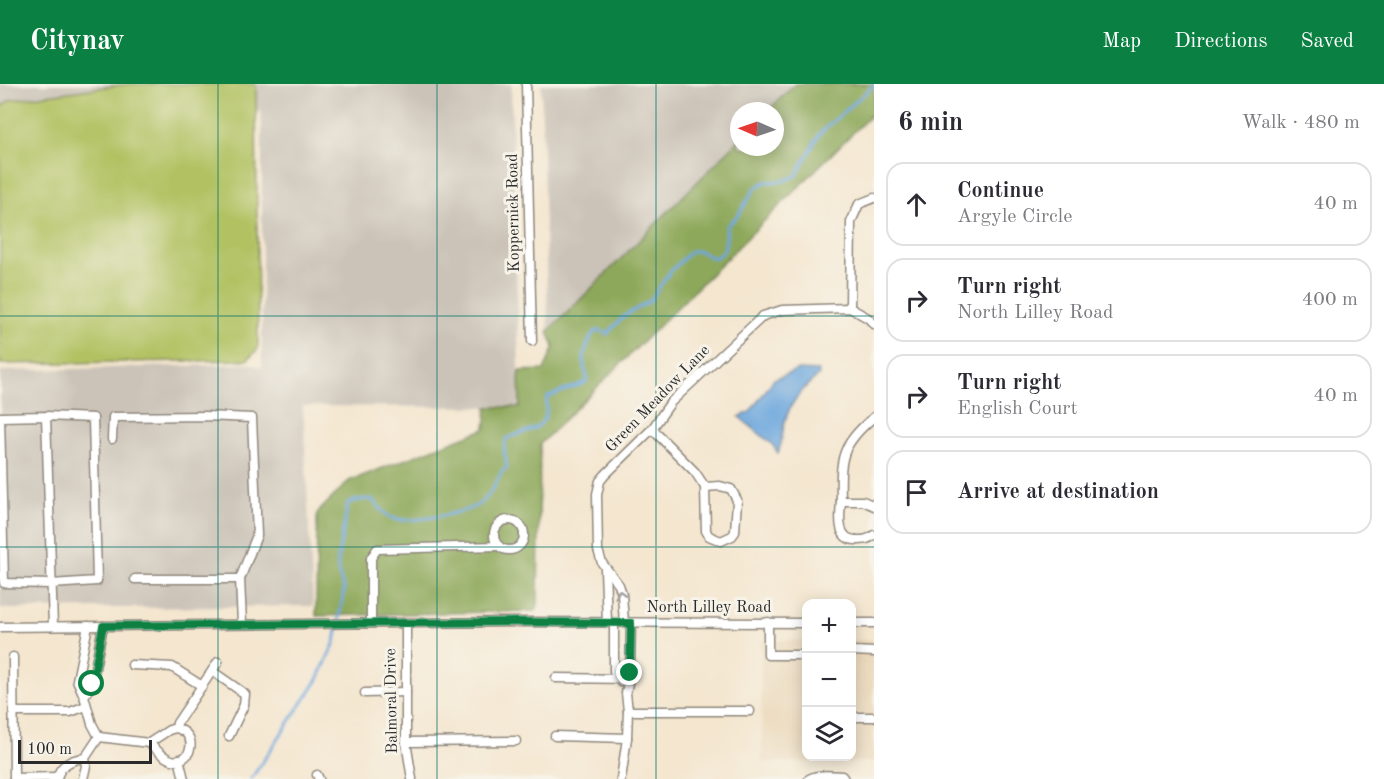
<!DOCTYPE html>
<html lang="en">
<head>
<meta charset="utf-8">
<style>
  body { margin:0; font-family:"Old Standard TT",serif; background:#f7f7f7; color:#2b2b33 }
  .controls { position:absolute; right:18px; bottom:18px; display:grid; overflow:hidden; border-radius:12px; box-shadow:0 3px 15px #0003 }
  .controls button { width:54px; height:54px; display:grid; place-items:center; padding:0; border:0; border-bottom:2px solid #e1e1e2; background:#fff; color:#2b2b33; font:30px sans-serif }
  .compass { position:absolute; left:730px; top:18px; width:54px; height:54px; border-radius:50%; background:#fff; box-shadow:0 3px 15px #0003; rotate:272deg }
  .scale { position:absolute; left:18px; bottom:15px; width:134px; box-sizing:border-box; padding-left:6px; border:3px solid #2b2b2b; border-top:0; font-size:16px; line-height:21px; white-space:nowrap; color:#2b2b2b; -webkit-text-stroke:4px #f7f3e8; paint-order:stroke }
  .stop { position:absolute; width:18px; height:18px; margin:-14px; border:4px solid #0b8043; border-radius:50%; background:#fff }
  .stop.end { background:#0b8043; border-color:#fff; box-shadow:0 2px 6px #0008 }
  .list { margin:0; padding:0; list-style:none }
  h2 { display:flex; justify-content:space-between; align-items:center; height:78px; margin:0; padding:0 24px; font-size:26px }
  h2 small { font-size:20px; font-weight:400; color:#7c7c81 }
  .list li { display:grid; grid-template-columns:39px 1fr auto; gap:18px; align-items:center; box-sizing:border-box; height:84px; margin:0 12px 12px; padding:0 12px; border:2px solid #e1e1e2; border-radius:18px }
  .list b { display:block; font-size:22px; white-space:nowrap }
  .list p { margin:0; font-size:20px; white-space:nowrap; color:#7c7c81 }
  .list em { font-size:20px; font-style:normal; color:#7c7c81 }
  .icon { flex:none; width:33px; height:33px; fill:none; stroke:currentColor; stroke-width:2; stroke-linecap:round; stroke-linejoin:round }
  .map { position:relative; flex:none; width:874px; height:695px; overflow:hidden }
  header { display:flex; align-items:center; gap:36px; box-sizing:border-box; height:84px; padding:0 30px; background:#0b8043; color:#fff }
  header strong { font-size:28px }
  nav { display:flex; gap:33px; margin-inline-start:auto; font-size:21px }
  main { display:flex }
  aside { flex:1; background:#fff }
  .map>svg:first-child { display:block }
  .built { fill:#ebd8ba }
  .industrial { fill:#cbc3b8 }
  .green { fill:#b2c264; stroke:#6e7648; stroke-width:1.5 }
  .forest { fill:#8da85a; stroke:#5c6a42; stroke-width:1.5 }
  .water { fill:#6da7dd; stroke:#4c6984; stroke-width:1.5 }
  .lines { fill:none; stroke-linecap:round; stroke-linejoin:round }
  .stream { stroke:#6da7dd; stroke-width:3 }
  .minor-casing { stroke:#90887d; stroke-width:11 }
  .minor { stroke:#fff; stroke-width:8 }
  .oneway { stroke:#a0a0a0 }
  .route { stroke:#0b8043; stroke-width:8 }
  .grid { fill:none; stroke:#0f766e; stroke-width:1.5; stroke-opacity:0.55 }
  .labels { text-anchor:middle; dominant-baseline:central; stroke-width:6; stroke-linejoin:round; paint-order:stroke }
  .street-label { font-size:16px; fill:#2b2b2b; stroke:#f7f3e8 }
</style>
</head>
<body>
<header>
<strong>Citynav</strong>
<nav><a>Map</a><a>Directions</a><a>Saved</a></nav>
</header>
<main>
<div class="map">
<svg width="874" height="695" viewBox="0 0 874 695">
  <rect width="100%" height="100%" fill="#f7f3e8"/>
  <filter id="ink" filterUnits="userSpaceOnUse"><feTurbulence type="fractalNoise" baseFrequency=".0167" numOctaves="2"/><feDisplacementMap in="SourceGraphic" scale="12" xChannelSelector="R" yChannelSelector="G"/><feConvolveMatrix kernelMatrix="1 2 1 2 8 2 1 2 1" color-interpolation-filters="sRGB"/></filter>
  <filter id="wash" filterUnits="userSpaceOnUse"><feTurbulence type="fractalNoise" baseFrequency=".008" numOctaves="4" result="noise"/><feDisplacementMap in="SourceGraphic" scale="24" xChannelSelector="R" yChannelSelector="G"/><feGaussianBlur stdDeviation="1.35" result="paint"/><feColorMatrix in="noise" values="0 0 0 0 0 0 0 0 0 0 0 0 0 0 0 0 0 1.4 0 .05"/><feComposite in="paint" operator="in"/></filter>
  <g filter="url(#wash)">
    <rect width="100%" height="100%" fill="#f4e6cf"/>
    <polygon class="built" points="806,556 806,672 852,672 852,556 874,556 874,678 762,678 761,557"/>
    <g class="industrial">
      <polygon points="0,0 511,0 520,323 303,322 313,522 0,525 0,287 250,280 262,284 262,46 261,27 0,25"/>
      <polygon points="541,0 795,0 768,27 739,27 739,56 548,248"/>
    </g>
    <polygon class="green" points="128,0 256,0 258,265 247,276 0,280 0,24 10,16"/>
    <polygon class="forest" points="795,0 874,0 874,28 540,360 538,520 536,527 316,532 317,429 349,397 485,345 487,323 520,323 519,287 544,286 554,263 548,248 739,56 739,63 775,63 775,27 768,27"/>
    <path class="water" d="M797 286 818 287 819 291C802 305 789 319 784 341 782 351 782 360 778 369L772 360 739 333 750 328 774 295Z"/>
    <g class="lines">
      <path class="stream" d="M251 695 317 597 335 558 344 506 338 487V474L348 419 358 416 371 415C378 420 383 430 392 434 407 440 470 429 482 418 491 411 497 397 502 387L507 384 504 365 506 355C519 348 539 348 545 333 548 326 545 320 548 313L586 298 587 293C580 277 585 263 594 248L600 246 607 250 624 232 650 217 669 189 691 167H700L712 174C729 170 725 157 727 142L739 130 755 104 765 98 783 97 796 92 820 49 874 1"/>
    </g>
  </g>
  <g filter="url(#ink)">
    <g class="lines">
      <defs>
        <g id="minor">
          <polyline points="526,0 532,257"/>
          <polyline points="850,224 851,138 859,120 874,114"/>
          <polyline points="46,332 93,334 97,497 51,500 4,499 0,333 46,332 53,542"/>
          <polyline points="652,345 695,388 705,403"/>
          <polyline points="112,355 113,333 205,332 252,334 257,451 240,495 242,540"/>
          <polygon points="720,402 731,405 737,416 735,448 732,452 721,457 709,452 706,447 705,403"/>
          <path d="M841 417C840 375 840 361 874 333"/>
          <path d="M874 422 863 417H841C840 431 836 456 856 456 864 456 868 456 874 451"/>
          <circle cx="509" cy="451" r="15"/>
          <polyline points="605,485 607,539"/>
          <polyline points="135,495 240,495"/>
          <polyline points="768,538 768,571 806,571"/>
          <polyline points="371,539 371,474 377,465 499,462"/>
          <polyline points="406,539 406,658 412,695"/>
          <polyline points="614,539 614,588 621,598"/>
          <polyline points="624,539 622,510 619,501 602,479 598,466 597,410 600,397 605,391 652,345 671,318 763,232 782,226 850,224 868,234 874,240"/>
          <polyline points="852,539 874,539"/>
          <polyline points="0,543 515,538 806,539"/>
          <polyline points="852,567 874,568"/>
          <polyline points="13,573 14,695"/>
          <polyline points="132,581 172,583 202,602"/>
          <polyline points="212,587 245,610 244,621 229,652"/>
          <polyline points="556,594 629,595"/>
          <polyline points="365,609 406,608"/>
          <polyline points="84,612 92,600 103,542"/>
          <polyline points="628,627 750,627"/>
          <polyline points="14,628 70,628 86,622"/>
          <polyline points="852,633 874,633"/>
          <path d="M176 644C201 651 190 681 172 676 163 674 155 664 149 659L169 646Z"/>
          <polyline points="176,644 177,639 218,578"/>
          <polyline points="555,652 627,654"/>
          <polyline points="99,653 149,659"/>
          <polyline points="406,658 516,657"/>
          <polyline points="179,675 184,695"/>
          <polyline points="317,691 319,695"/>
          <polyline points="14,694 57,693"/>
          <path d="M57 695C59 681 72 675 85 674"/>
          <polyline points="83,695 86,682 85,674 99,653 92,640 84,612 77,596 88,542"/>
          <polyline points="621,695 627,654 628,627 626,609 630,589 631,539"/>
          <path d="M809 695C818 690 831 691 842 692L844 695"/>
        </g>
      </defs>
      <use href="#minor" class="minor-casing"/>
      <use href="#minor" class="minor"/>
    </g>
    <defs><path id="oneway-chevron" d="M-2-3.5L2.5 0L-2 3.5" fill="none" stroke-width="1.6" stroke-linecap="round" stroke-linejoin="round" transform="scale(1.5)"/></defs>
    <use class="oneway" href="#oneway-chevron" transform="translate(620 510) rotate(-105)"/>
  </g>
  <g class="lines" filter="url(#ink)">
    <polyline class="route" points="92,600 103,542 515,538 631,539 630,589"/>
  </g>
  <path class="grid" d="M218 0V695M437 0V695M656 0V695M0 232H874M0 463H874"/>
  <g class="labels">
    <g class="street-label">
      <text transform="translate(514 129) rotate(-91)">Koppernick Road</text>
      <text transform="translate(658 315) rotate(-46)">Green Meadow Lane</text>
      <text x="709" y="524">North Lilley Road</text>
      <text transform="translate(392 617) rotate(-91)">Balmoral Drive</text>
    </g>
  </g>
</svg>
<div class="controls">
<button>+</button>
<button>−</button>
<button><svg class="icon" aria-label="layers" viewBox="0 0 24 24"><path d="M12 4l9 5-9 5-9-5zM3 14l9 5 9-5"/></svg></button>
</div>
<svg class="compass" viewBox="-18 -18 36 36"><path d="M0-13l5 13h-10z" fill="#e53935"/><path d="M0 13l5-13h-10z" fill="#7c7c81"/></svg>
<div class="scale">100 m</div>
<div class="stop" style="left:92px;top:600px"></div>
<div class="stop end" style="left:630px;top:589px"></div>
</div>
<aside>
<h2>6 min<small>Walk · 480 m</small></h2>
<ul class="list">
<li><svg class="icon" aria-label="ahead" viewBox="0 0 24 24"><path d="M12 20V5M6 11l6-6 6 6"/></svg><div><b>Continue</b><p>Argyle Circle</p></div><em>40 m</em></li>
<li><svg class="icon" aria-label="right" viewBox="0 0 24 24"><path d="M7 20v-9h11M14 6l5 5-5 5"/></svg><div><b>Turn right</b><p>North Lilley Road</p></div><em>400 m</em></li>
<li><svg class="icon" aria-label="right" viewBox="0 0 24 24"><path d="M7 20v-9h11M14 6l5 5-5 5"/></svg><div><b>Turn right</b><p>English Court</p></div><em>40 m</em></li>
<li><svg class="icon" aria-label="arrive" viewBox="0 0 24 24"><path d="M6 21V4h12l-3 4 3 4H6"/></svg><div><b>Arrive at destination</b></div></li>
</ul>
</aside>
</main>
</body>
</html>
